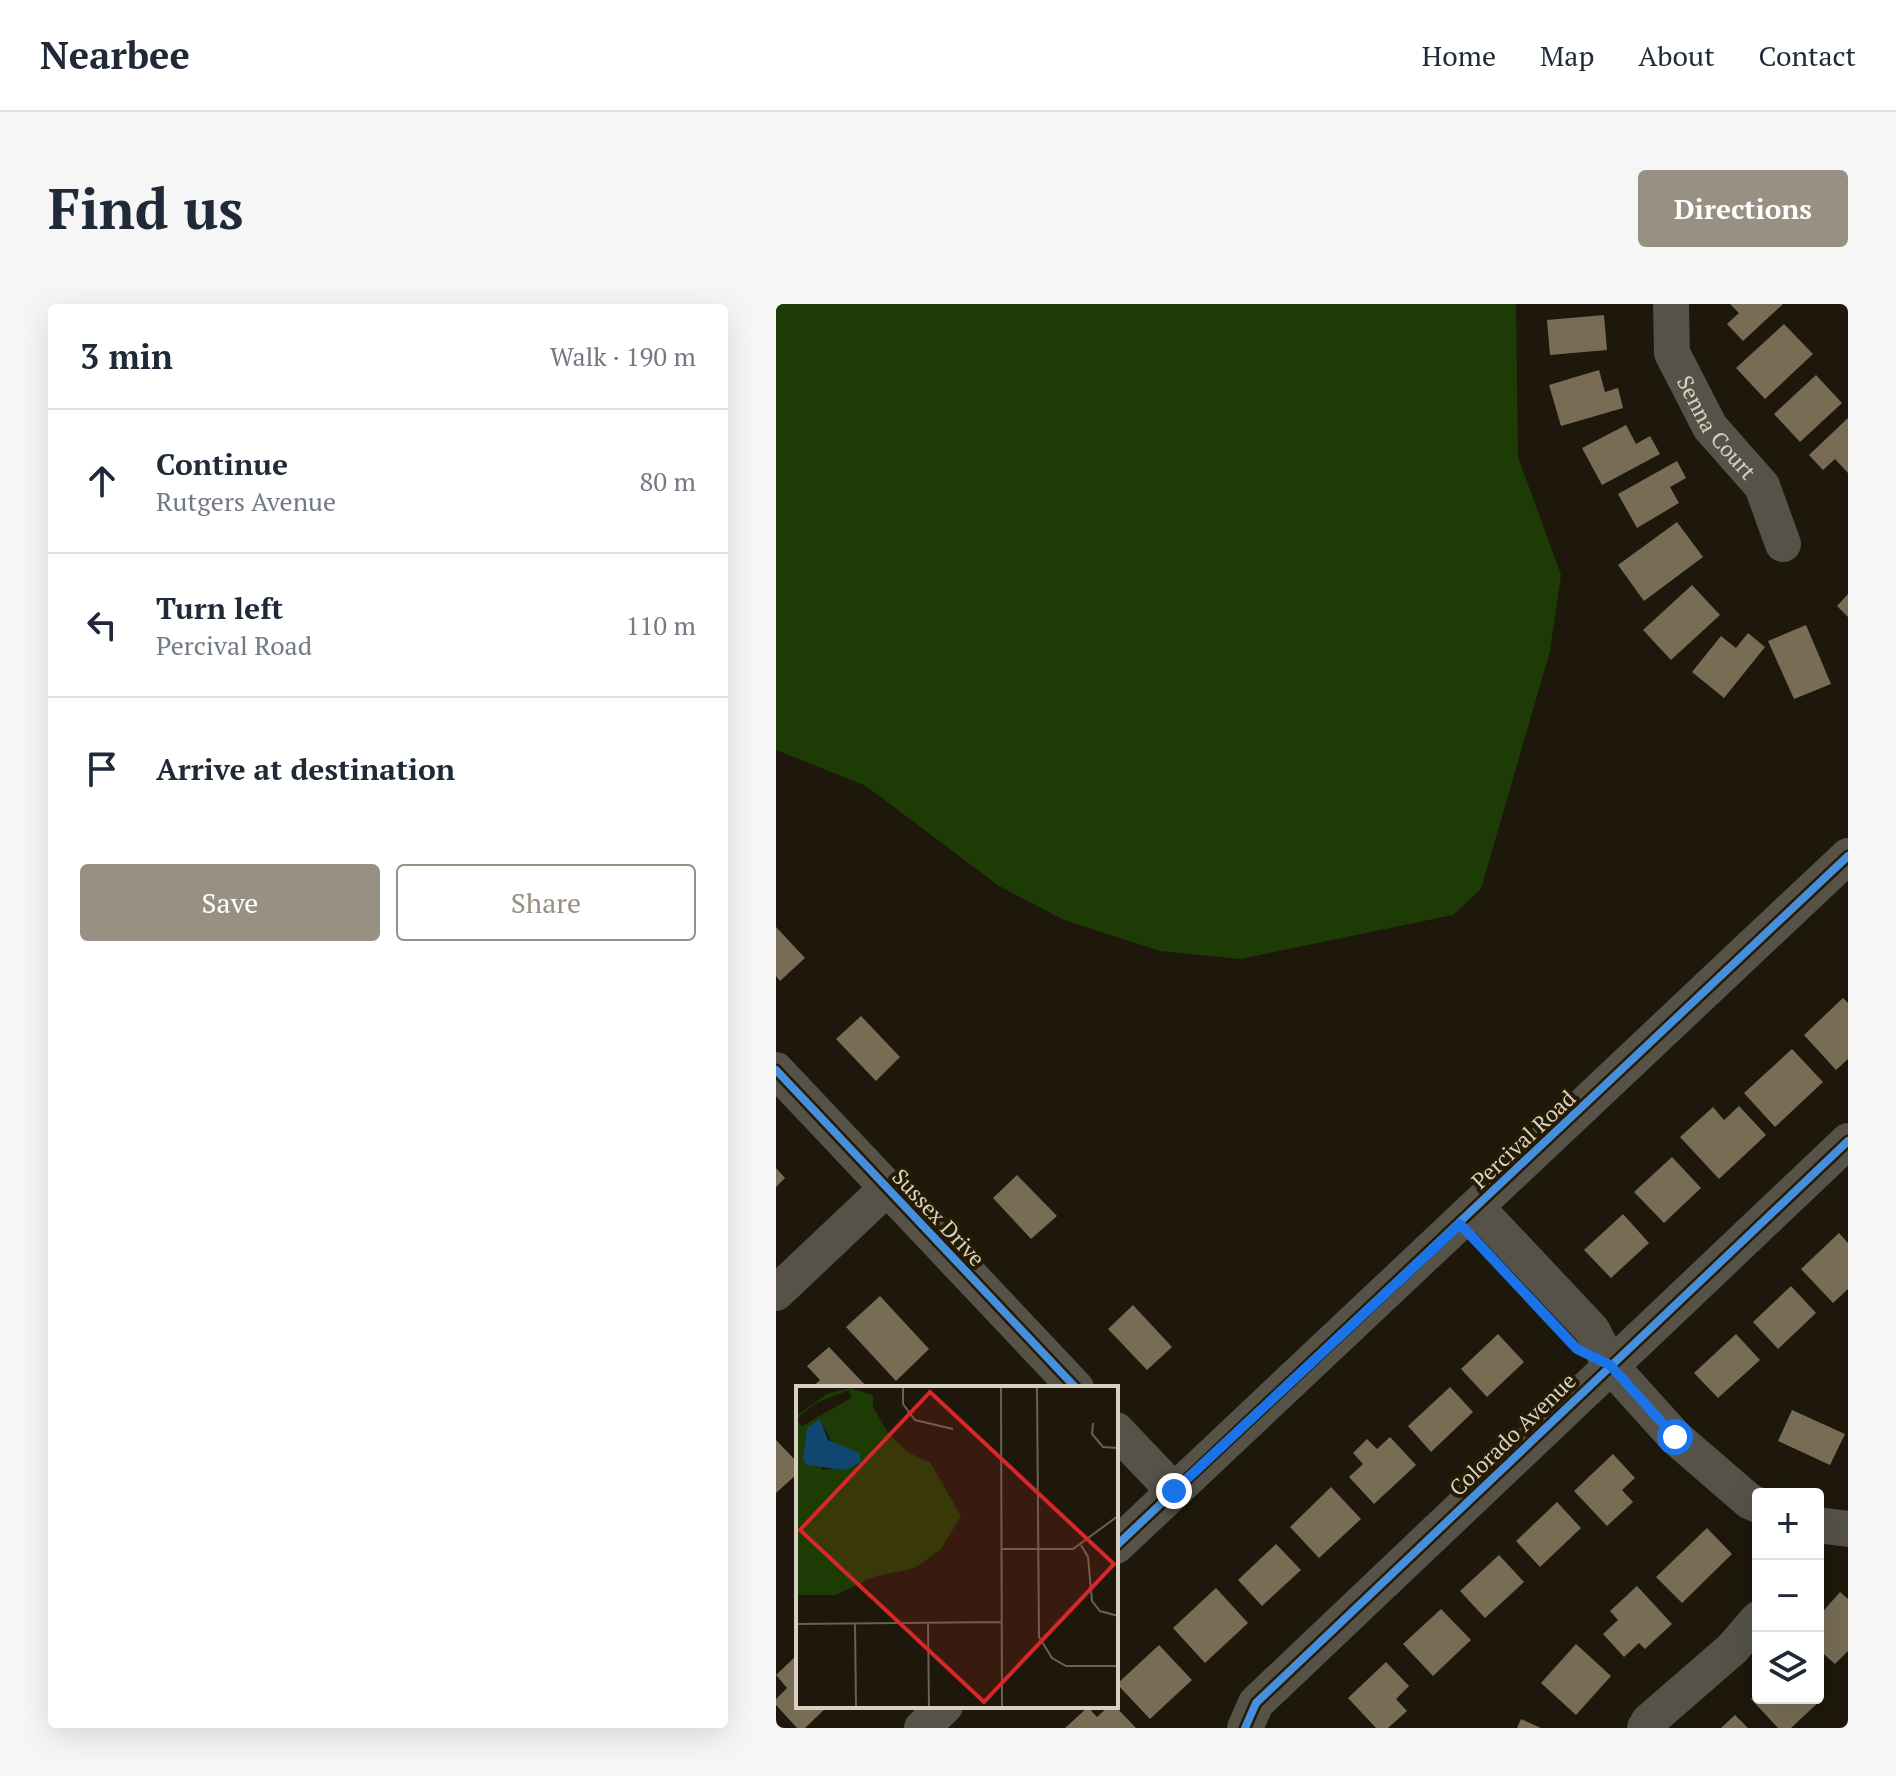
<!DOCTYPE html>
<html lang="en">
<head>
<meta charset="utf-8">
<style>
  body { margin:0; font-family:"PT Serif",serif; background:#f6f6f7; color:#1f2937 }
  .controls { position:absolute; right:24px; bottom:24px; display:grid; overflow:hidden; border-radius:8px; box-shadow:0 8px 32px #0002 }
  .controls button { width:72px; height:72px; display:grid; place-items:center; padding:0; border:0; border-bottom:2px solid #e0e1e3; background:#fff; color:#1f2937; font:40px sans-serif }
  .stop { position:absolute; width:24px; height:24px; margin:-18px; border:6px solid #1a73e8; border-radius:50%; background:#fff }
  .stop.end { background:#1a73e8; border-color:#fff; box-shadow:0 2px 8px #0008 }
  .list { margin:0; padding:0; list-style:none }
  h2 { display:flex; justify-content:space-between; align-items:center; height:104px; margin:0; padding:0 32px; font-size:34px }
  h2 small { font-size:26px; font-weight:400; color:#747a83 }
  .list li { display:grid; grid-template-columns:52px 1fr auto; gap:24px; align-items:center; box-sizing:border-box; height:144px; padding:0 32px; border-top:2px solid #e0e1e3 }
  .list b { display:block; font-size:30px; white-space:nowrap }
  .list p { margin:0; font-size:26px; white-space:nowrap; color:#747a83 }
  .list em { font-size:26px; font-style:normal; color:#747a83 }
  .actions { display:flex; gap:16px; padding:24px 32px }
  .actions a { flex:1; padding:18px 0; border:2px solid #979083; border-radius:8px; text-align:center; font-size:28px; color:#979083 }
  .actions .main { background:#979083; color:#fff }
  .icon { flex:none; width:44px; height:44px; fill:none; stroke:currentColor; stroke-width:2; stroke-linecap:round; stroke-linejoin:round }
  .map { position:relative; flex:none; width:1072px; height:1424px; overflow:hidden; border-radius:8px }
  header { display:flex; align-items:center; gap:48px; box-sizing:border-box; height:112px; padding:0 40px; background:#fff; border-bottom:2px solid #e0e1e3 }
  header strong { font-size:38px }
  nav { display:flex; gap:44px; margin-inline-start:auto; font-size:28px }
  .intro { display:flex; align-items:center; justify-content:space-between; box-sizing:border-box; height:192px; padding:0 48px }
  h1 { margin:0; font-size:56px }
  .button { padding:20px 36px; border-radius:8px; background:#979083; color:#fff; font-size:28px; font-weight:700 }
  main { display:flex; gap:48px; padding:0 48px }
  aside { flex:1; background:#fff; border-radius:8px; box-shadow:0 8px 32px #0002 }
  .map>svg:first-child { display:block }
  .green { fill:#1d3b04 }
  .building { fill:#786c55 }
  .lines { fill:none; stroke-linecap:round; stroke-linejoin:round }
  .minor { stroke:#565248; stroke-width:36 }
  .cycleway-casing { stroke:#251b03; stroke-width:13 }
  .cycleway { stroke:#468fdf; stroke-width:8 }
  .route { stroke:#1a73e8; stroke-width:10 }
  .labels { text-anchor:middle; dominant-baseline:central; stroke-width:8; stroke-linejoin:round; paint-order:stroke }
  .street-label { font-size:22px; fill:#d8d1c3; stroke:#251b03 }
  .inset-road { fill:none; stroke:#686255; stroke-width:2 }
  .view { fill:#d62828; fill-opacity:0.15; stroke:#d62828; stroke-width:4 }
  .inset-edge { fill:none; stroke:#d8d1c3; stroke-width:4 }
</style>
</head>
<body>
<header>
<strong>Nearbee</strong>
<nav><a>Home</a><a>Map</a><a>About</a><a>Contact</a></nav>
</header>
<div class="intro"><h1>Find us</h1><a class="button">Directions</a></div>
<main>
<aside>
<h2>3 min<small>Walk · 190 m</small></h2>
<ul class="list">
<li><svg class="icon" aria-label="ahead" viewBox="0 0 24 24"><path d="M12 20V5M6 11l6-6 6 6"/></svg><div><b>Continue</b><p>Rutgers Avenue</p></div><em>80 m</em></li>
<li><svg class="icon" aria-label="left" viewBox="0 0 24 24"><path d="M17 20v-9H6M10 6l-5 5 5 5"/></svg><div><b>Turn left</b><p>Percival Road</p></div><em>110 m</em></li>
<li><svg class="icon" aria-label="arrive" viewBox="0 0 24 24"><path d="M6 21V4h12l-3 4 3 4H6"/></svg><div><b>Arrive at destination</b></div></li>
</ul>
<div class="actions"><a class="main">Save</a><a>Share</a></div>
</aside>
<div class="map">
<svg width="1072" height="1424" viewBox="0 0 1072 1424">
  <rect width="100%" height="100%" fill="#1d180b"/>
  <polygon class="green" points="0,0 740,0 742,153 785,271 774,347 705,585 677,611 464,655 384,647 288,616 223,582 90,482 0,446"/>
  <g class="building">
    <polygon points="954,0 1007,0 967,37 951,20 963,9"/>
    <polygon points="828,11 831,46 774,51 771,16"/>
    <polygon points="1008,20 1037,50 989,95 960,64"/>
    <polygon points="823,66 829,88 842,84 847,104 785,122 773,81"/>
    <polygon points="1040,71 1066,99 1024,138 998,110"/>
    <polygon points="1072,114 1072,169 1059,155 1047,166 1033,151"/>
    <polygon points="850,121 860,140 874,132 884,150 826,181 806,144"/>
    <polygon points="901,157 910,174 894,183 903,199 861,224 842,190"/>
    <polygon points="901,218 927,253 868,297 842,261"/>
    <polygon points="916,281 944,311 895,356 867,326"/>
    <polygon points="1072,290 1072,313 1061,302"/>
    <polygon points="1030,321 1055,380 1018,395 992,337"/>
    <polygon points="972,329 989,343 948,394 916,368 945,332 960,344"/>
    <polygon points="0,623 29,654 4,677 0,672"/>
    <polygon points="1067,694 1072,699 1072,755 1060,766 1028,731"/>
    <polygon points="85,712 124,753 100,777 60,735"/>
    <polygon points="1016,745 1047,778 999,823 968,789"/>
    <polygon points="963,802 990,831 943,875 904,833 937,803 948,816"/>
    <polygon points="896,853 925,884 888,919 858,888"/>
    <polygon points="0,864 9,874 0,883"/>
    <polygon points="241,871 281,912 255,935 217,894"/>
    <polygon points="847,910 873,939 835,974 808,946"/>
    <polygon points="1063,929 1072,939 1072,985 1057,999 1025,965"/>
    <polygon points="1015,982 1040,1009 1002,1045 977,1018"/>
    <polygon points="104,992 153,1045 120,1077 70,1023"/>
    <polygon points="357,1001 396,1043 371,1066 332,1025"/>
    <polygon points="722,1030 748,1058 711,1093 685,1065"/>
    <polygon points="960,1030 984,1056 942,1094 918,1069"/>
    <polygon points="53,1043 92,1084 35,1084 44,1076 31,1062"/>
    <polygon points="674,1083 697,1108 655,1148 632,1122"/>
    <polygon points="1016,1106 1069,1130 1054,1161 1002,1137"/>
    <polygon points="614,1133 640,1161 598,1200 573,1173 587,1160 577,1149 591,1135 601,1145"/>
    <polygon points="0,1136 22,1159 22,1169 0,1189"/>
    <polygon points="837,1150 859,1174 846,1186 857,1198 831,1222 798,1187"/>
    <polygon points="555,1183 585,1215 543,1254 514,1223"/>
    <polygon points="781,1198 805,1224 764,1263 740,1237"/>
    <polygon points="931,1224 956,1250 906,1299 880,1273"/>
    <polygon points="500,1240 525,1266 486,1302 462,1276"/>
    <polygon points="723,1251 748,1278 709,1314 684,1287"/>
    <polygon points="861,1282 896,1320 869,1345 863,1339 848,1353 827,1330 842,1316 834,1307"/>
    <polygon points="440,1284 472,1319 429,1359 397,1324"/>
    <polygon points="1064,1288 1072,1295 1072,1347 1059,1360 1042,1345 1042,1313"/>
    <polygon points="665,1305 695,1336 657,1372 627,1340"/>
    <polygon points="800,1340 835,1372 800,1411 765,1379"/>
    <polygon points="383,1341 416,1376 374,1415 341,1380"/>
    <polygon points="22,1350 22,1402 52,1402 29,1424 21,1424 0,1401 0,1395 11,1384 0,1371"/>
    <polygon points="610,1358 633,1382 620,1395 631,1407 612,1424 600,1424 572,1394"/>
    <polygon points="982,1388 982,1394 1042,1394 1042,1391 1046,1395 1015,1424 1002,1424 975,1395"/>
    <polygon points="333,1402 339,1402 360,1424 289,1424 312,1403 321,1413"/>
    <polygon points="959,1411 972,1424 945,1424"/>
    <polygon points="745,1415 765,1424 741,1424"/>
  </g>
  <g class="lines">
    <g class="minor">
      <path id="s1" d="M895 0 896 49 934 123 986 182 1007 240"/>
      <polyline points="0,766 300,1084"/>
      <polyline points="701,904 816,1026 834,1061 899,1133 973,1197 982,1201"/>
      <polyline points="0,989 111,884"/>
      <polyline points="340,1126 398,1187"/>
      <polyline points="1042,1221 1072,1225"/>
      <polyline points="340,1242 1072,552"/>
      <polyline points="146,1424 169,1402"/>
      <polyline points="469,1424 480,1399 1072,837"/>
      <polyline points="869,1424 873,1417 956,1345 982,1315"/>
    </g>
    <defs>
      <g id="cycleway">
        <polyline points="0,766 300,1084"/>
        <polyline points="340,1242 1072,552"/>
        <polyline points="469,1424 480,1399 1072,837"/>
      </g>
    </defs>
    <use href="#cycleway" class="cycleway-casing"/>
    <use href="#cycleway" class="cycleway"/>
  </g>
  <g class="lines">
    <polyline class="route" points="398,1187 684,920 801,1045 834,1061 899,1133"/>
  </g>
  <g class="labels">
    <g class="street-label">
      <text stroke="none"><textPath href="#s1" startOffset="136">Senna Court</textPath></text>
      <text transform="translate(747 835) rotate(-43)">Percival Road</text>
      <text transform="translate(163 913) rotate(47)">Sussex Drive</text>
      <text transform="translate(736 1130) rotate(-44)">Colorado Avenue</text>
    </g>
  </g>
  <g transform="translate(20 1082)">
    <rect width="322" height="322" fill="#1d180b"/>
    <path d="M54 2 77 9V21L92 47 113 67 134 76 165 130 145 163 119 182 77 191 40 209H0V30L31 8ZM53 4 55 12 6 40 0 33 20 17ZM24 33 37 59 59 65 61 79 26 84 11 48Z" fill="#1d3b04" fill-rule="evenodd"/>
    <path d="M24 33 32 54 64 67 65 76 49 84 11 79 7 74 11 42Z" fill="#104770"/>
    <path class="inset-road" d="M107 1V18L119 34 157 43M205 1 206 321M241 1 243 251 256 272 270 280H322M297 37 296 48 307 61 322 62M285 159 292 171 296 215 304 225 322 230M206 163H277L322 130M59 237 60 321M132 237 133 321M0 238 206 236"/>
    <path class="view" d="M134 6 318 178 188 316 4 144Z"/>
    <rect width="322" height="322" class="inset-edge"/>
  </g>
</svg>
<div class="controls">
<button>+</button>
<button>−</button>
<button><svg class="icon" aria-label="layers" viewBox="0 0 24 24"><path d="M12 4l9 5-9 5-9-5zM3 14l9 5 9-5"/></svg></button>
</div>
<div class="stop" style="left:899px;top:1133px"></div>
<div class="stop end" style="left:398px;top:1187px"></div>
</div>
</main>
</body>
</html>
